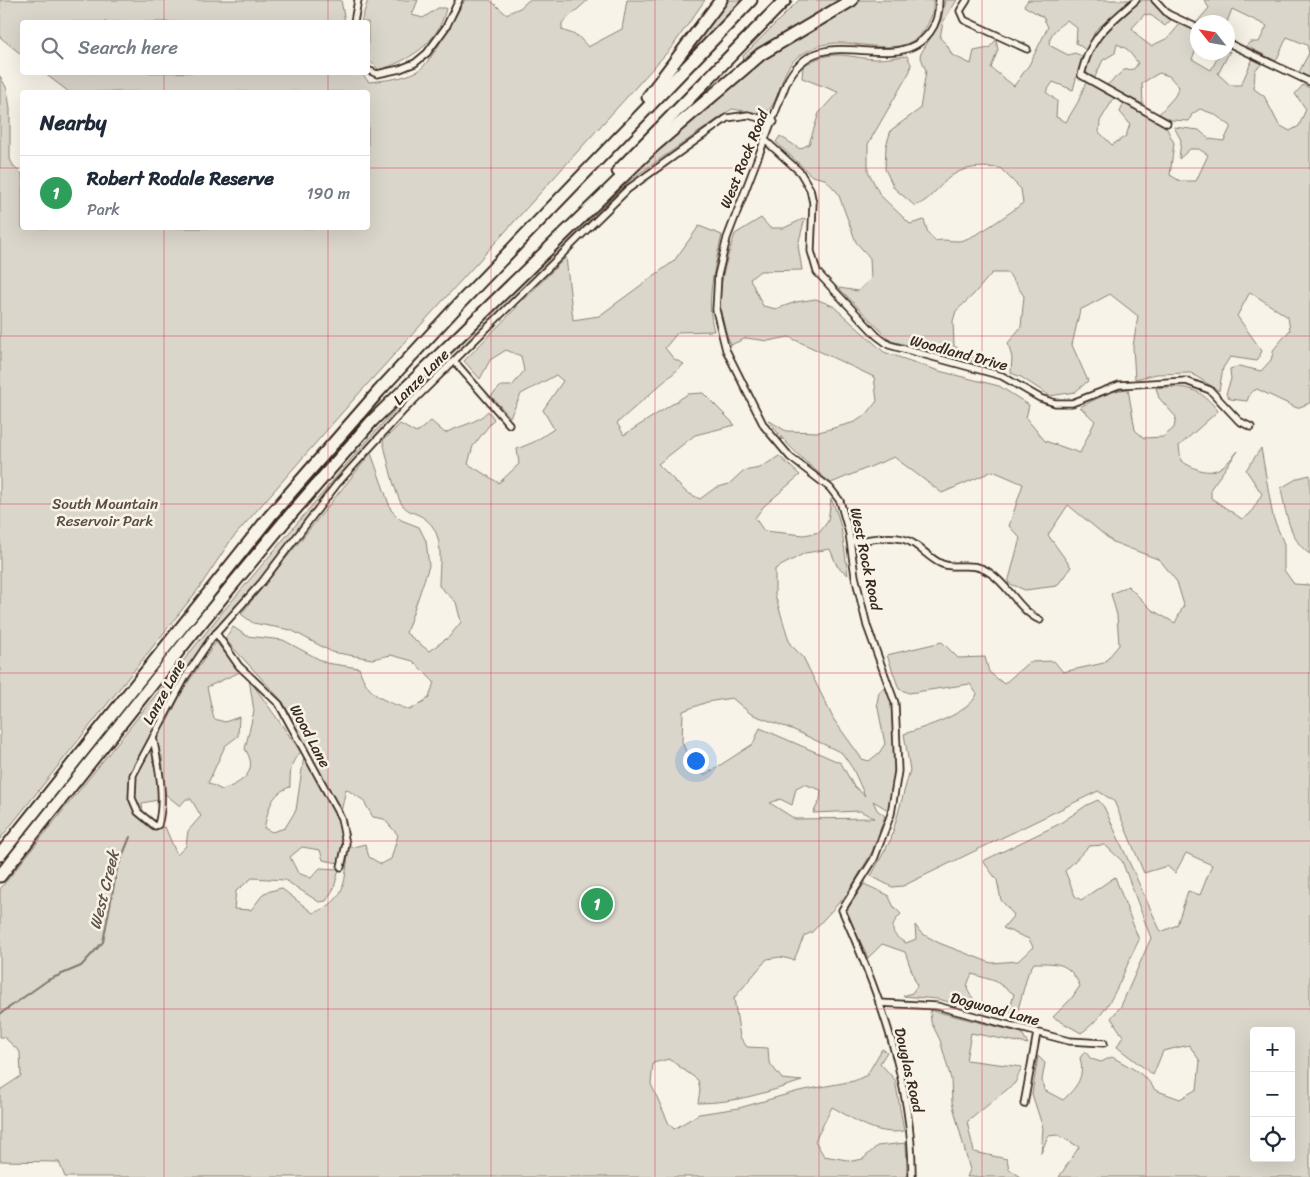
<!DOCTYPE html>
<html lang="en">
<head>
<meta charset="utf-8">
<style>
  body { margin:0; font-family:Sriracha,sans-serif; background:#f2f2f3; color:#1f2937 }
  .controls { position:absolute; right:15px; bottom:15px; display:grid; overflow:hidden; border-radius:5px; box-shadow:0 5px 20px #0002 }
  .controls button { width:45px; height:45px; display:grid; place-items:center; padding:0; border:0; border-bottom:1px solid #e0e1e3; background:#fff; color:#1f2937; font:25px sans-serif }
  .compass { position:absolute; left:1190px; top:15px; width:45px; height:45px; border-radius:50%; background:#fff; box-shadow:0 5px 20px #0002; rotate:301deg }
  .you { position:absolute; left:695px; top:760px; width:18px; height:18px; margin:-12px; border:4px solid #fff; border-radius:50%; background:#1a73e8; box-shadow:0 0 0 8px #1a73e833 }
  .badge { display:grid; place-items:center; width:32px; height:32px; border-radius:50%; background:#d1495b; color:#fff; font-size:16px; font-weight:700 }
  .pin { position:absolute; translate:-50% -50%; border:2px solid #fff; box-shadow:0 1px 5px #0006 }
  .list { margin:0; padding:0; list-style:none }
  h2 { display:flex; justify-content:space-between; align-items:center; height:65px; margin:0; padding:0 20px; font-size:21px }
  h2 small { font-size:16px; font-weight:400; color:#747a83 }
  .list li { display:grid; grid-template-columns:32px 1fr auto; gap:15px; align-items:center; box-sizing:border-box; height:75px; padding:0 20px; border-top:1px solid #e0e1e3 }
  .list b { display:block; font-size:19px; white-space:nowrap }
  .list p { margin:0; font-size:16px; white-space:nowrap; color:#747a83 }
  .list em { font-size:16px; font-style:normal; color:#747a83 }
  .icon { flex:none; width:28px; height:28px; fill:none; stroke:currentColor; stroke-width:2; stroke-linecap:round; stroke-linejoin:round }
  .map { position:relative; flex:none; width:1310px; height:1177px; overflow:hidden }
  .search { position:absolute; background:#fff; box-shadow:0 5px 20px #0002; left:20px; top:20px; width:350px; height:55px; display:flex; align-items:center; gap:12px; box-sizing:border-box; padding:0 18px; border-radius:5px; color:#747a83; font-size:19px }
  .panel { position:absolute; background:#fff; box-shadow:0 5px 20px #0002; left:20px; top:90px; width:350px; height:140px; border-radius:5px }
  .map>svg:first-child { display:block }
  .green { fill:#dbd6cb; stroke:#8b8074; fill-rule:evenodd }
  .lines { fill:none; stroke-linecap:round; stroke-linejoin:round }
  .stream { stroke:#84786c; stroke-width:2 }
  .street-casing { stroke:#3b2a1e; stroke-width:9 }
  .highway-casing { stroke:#3b2a1e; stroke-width:15 }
  .street { stroke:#f7f3e8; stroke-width:5.5 }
  .highway { stroke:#f7f3e8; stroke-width:11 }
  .grid { fill:none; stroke:#d1495b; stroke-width:1; stroke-opacity:0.55 }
  .labels { text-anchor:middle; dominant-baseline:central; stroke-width:5; stroke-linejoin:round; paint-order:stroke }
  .street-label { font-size:15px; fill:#3b2a1e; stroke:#f7f3e8 }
  .park-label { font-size:15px; fill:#5b4c41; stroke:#f7f3e8 }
  .water-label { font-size:16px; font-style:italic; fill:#5f5145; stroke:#f7f3e8 }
</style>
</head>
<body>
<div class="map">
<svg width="1310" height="1177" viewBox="0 0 1310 1177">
  <rect width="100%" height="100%" fill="#f7f3e8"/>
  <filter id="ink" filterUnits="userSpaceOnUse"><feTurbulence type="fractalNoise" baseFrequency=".02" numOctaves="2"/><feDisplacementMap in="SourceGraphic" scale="10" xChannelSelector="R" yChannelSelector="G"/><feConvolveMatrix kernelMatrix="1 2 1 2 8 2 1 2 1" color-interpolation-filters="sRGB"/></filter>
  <g filter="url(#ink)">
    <g class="green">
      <polygon points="0,0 341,0 345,22 22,22 22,55 0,37"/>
      <path d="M368 0H418L412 15 423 18 438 8H446C439 43 410 60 379 70L368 59V22H361Z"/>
      <path d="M465 0H490L506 14 520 8 529 0H588L562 23V30L578 36 588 47 622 29 627 0H705L672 47 354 399 231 540 197 591 0 839V76L7 89 10 109V159L14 167 22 174V228H368V92H69L44 73 360 72 369 82C386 80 402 79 418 71 431 63 456 15 465 0Z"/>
      <polygon points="726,0 747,0 670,76"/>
      <polygon points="799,0 842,0 774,39 744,61 743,56"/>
      <path d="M860 0H933C934 11 931 19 925 29 903 62 858 38 827 44 817 45 807 51 799 56 778 70 783 101 764 114L732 109 633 178 617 193 434 377 357 458 261 579 221 624 218 636 183 687 165 719 166 724 184 688 216 642 240 672 207 687 214 719 225 722 239 717 238 736 225 746 208 783 222 790C242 783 260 771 245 749L254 711 249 679 301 752C290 761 290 773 290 787 270 794 269 809 264 828L272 832 285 828 296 810 304 756 341 826 343 842 339 863 323 860 320 850 302 847 290 857 298 873 311 878 320 868 339 869 334 888 326 901 319 902 285 880 252 878 236 891 234 909 251 910 264 893 281 888 313 913C348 901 344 880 349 848L365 844 369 857 381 864 391 859 398 835 384 819 373 817 363 800 346 789 341 812 283 702 225 639 233 627 247 636 283 640 326 663 359 668C368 697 383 700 410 710L429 698 434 682 413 661 391 655 372 659 332 652 291 630 253 623 241 614 371 453 391 510 401 520 419 527 426 541 429 566 406 633 429 651 449 637 461 622 456 602 439 586C439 564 446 533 424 518 415 512 405 512 400 501 392 483 388 461 383 441L400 424 416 433 431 421 445 433C461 425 476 424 488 411L494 419 473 446 468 464 499 483 519 464 517 449 534 442 554 429 543 410 563 381 556 375 521 394 510 417 491 396 501 386H512L524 371 521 356 506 350 490 360 480 379 464 361 566 257 573 320 599 316 674 261 699 226 722 235C715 267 705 300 714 331L678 332 665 348 674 359 684 364 617 423 624 435 688 394 703 393 735 425 695 435 658 464 686 492 700 499 715 488 729 484 743 471 760 468 779 456 800 475 764 506 755 518 764 531 804 535 820 532 828 521 831 499C843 522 844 549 848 575L837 566 830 549 805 553 775 569V595L790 644 803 657 834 720 862 759 869 761 879 753 885 744 877 703 879 692 887 686C900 724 896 772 888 810L873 801 877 810 885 816 872 852 848 893 812 932 804 936 794 960 780 957 767 959 734 998 740 1037 747 1047 768 1048 769 1062 782 1079 802 1081C768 1092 735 1103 698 1103L700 1090 698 1080 669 1059 653 1063 651 1084 669 1124 674 1129 699 1114 739 1108 799 1091 854 1081 867 1075 882 1049 887 1052 880 1063 895 1080 904 1131C876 1136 856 1120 832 1107L815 1141 824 1156 853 1161 863 1159 877 1146 906 1143 907 1177H65L59 1162 0 1161V1090L21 1076 20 1052 4 1037H0V889L220 615 351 459 407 396 634 171 761 59ZM732 698 751 714 794 730 842 753 853 769 865 796 853 785 841 763 760 728 753 744 705 775 694 770 682 742 683 711 707 702ZM155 752 162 756 165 794 180 806 186 799H191L201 816 188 831 186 846 177 855 165 827 151 829 144 823 142 803 158 800ZM804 784 821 790 820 800 813 813 860 811 874 818 795 819 770 803 780 799 792 805 796 788Z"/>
      <path d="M945 0H957L943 22 940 38 947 45 952 55 971 64 974 51 989 48 996 40 998 50 991 68 1014 86 1029 65 1048 27 1043 17 1024 6 1028 0H1130L1096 30 1086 50 1076 43 1077 28 1067 20C1058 27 1050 32 1049 45L1068 55 1075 53 1082 56 1073 90 1053 82 1046 92 1057 101 1056 117 1066 122 1078 102 1086 82 1114 98 1100 121 1099 132 1112 145 1126 136 1130 124 1120 112 1124 103 1165 125 1174 143 1170 175 1180 181H1196L1208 155 1199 149H1190L1179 159 1181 140 1174 127 1199 130 1209 139 1224 141 1231 126 1214 114 1200 109 1192 114 1189 121 1171 120 1159 114 1175 96 1179 87 1169 76 1159 73 1142 83 1143 104 1106 86 1124 70 1134 69 1138 63 1127 49 1117 44 1115 53 1103 60 1094 79 1086 72C1094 36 1116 23 1142 0H1150L1163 13 1173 18 1165 26 1152 16 1145 14 1132 28 1140 38 1151 46 1168 38 1181 23 1197 32V47L1192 59 1211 70 1220 53 1230 51 1218 74 1230 85H1241L1253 58 1262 64 1255 70 1254 89 1264 96 1279 125 1290 131 1299 126 1306 109 1295 94 1303 85 1310 88V403L1297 408 1257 389 1250 393 1247 401 1230 399 1226 394 1231 379 1230 369 1239 366 1261 371 1271 360 1274 349 1290 330 1288 317 1250 292 1237 316 1262 351 1257 361 1230 357 1223 368 1219 391 1191 373 1157 374 1135 379 1133 346 1138 316 1110 294 1080 310 1072 345 1088 381 1075 392 1050 396 1021 377 1011 373 1012 358 1008 343 1021 327 1024 296 1008 273H992L973 295 956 311 953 321 954 346 987 365 891 341 839 288 858 291 871 279 870 258 856 242 838 193 825 179 812 176 776 142 780 136 800 149 809 144 819 113 838 92 802 78 803 66C833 48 844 57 875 59 886 59 897 57 907 56L911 64 910 71 868 144V171L880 195 910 224 924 220 928 233 935 241C944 239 949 241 958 241 972 241 1011 212 1023 203L1021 189 1000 168C985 167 971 166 958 172 941 180 933 200 915 206L894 188 885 169 886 146 891 130 920 109 926 71 920 55 941 20Z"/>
      <polygon points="1204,0 1310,0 1310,78 1299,72 1309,53 1307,45 1287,37 1276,61 1246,46 1250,42 1259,42 1267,26 1232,9 1227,22 1197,22 1209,8"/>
      <path d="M761 218 770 228H784L805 218 798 245 802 270 760 271 750 279 763 306 776 309 796 302 816 299 833 306 884 352 939 371 999 386 1029 405 1026 418 1045 441 1080 453 1095 421 1080 407 1112 391 1128 389 1135 430 1144 438 1163 437 1174 428 1176 417 1159 398 1156 388C1185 385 1200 387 1218 411L1179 446 1181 461C1208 477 1218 475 1238 451L1211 488V498L1242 519 1250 514 1262 494 1246 470 1261 448 1273 517 1284 544V570L1294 584 1310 585V1177H1059L1079 1147 1058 1135 1048 1136 1041 1153 1043 1128 1032 1094 1038 1056 1045 1063 1042 1080 1044 1090 1063 1100C1077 1087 1085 1077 1080 1058L1085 1051 1091 1059 1101 1062 1112 1057C1128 1066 1145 1073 1155 1090L1180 1099 1197 1089 1200 1061 1189 1045 1163 1051 1153 1075 1117 1047 1123 1036 1111 1018 1121 1006 1151 938 1122 861 1105 845 1089 846 1065 871 1075 896 1081 900 1115 877 1139 940C1122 972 1113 1012 1081 1033L1053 1017 1071 999 1080 986C1069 962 1058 963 1034 963L1028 973 1017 1013 1009 1012 1014 994 995 981 972 974C960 996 975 991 976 1008L937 999 903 996 912 993 917 986 905 952 882 944 868 958 846 911 864 884 888 895 894 907 901 914C889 926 890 935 906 943L916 939 915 925 921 933 939 943 991 963 1018 961 1033 947 1029 939 1003 928 1014 915 1001 900 997 880 983 861 1059 824 1087 805 1098 800 1104 807 1161 932 1177 925 1188 891 1200 895 1212 865 1186 853 1175 873 1167 866 1144 873 1114 801 1098 791 903 886 892 887 871 876 891 839 910 770 904 734C925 727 969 714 977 694L970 684 909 693 899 689 887 655 942 642 958 658 985 657 989 672 1004 684 1029 662 1054 661 1063 672 1104 663 1119 645 1117 615 1111 594 1128 586 1152 610 1175 623 1184 605 1177 582 1160 560 1113 542 1068 505 1048 535 1071 567 1057 586 1025 590 1008 583 1020 538 1009 526 1023 484 993 471 942 493 894 457 831 483C807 464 786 445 768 420L786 431 819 432 855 422 867 414 877 401 874 377 789 337 768 341 746 338 731 345C712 303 721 277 735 234ZM1254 1031H1291V1158H1254Z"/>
      <path d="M1310 475V554C1290 542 1285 510 1281 488L1298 478Z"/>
      <polygon points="930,1010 1022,1033 1028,1044 971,1033 966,1060 1022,1067 1015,1083 967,1122 974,1152 1007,1159 1009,1169 1021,1177 967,1177 970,1170 952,1102 951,1079 940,1040 931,1022"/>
    </g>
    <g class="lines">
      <polyline class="stream" points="0,1014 48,980 81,966 103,942 117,869 130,837"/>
      <defs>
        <g id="street">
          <polyline points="967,0 960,11 964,20 1027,49"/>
          <path d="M1136 0C1107 26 1091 35 1081 75L1167 123"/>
          <polyline points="1155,0 1168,14 1198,28"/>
          <polyline points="354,22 358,0"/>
          <polyline points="1228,43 1310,82"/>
          <polyline points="368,70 377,74 400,69 415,63 427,53 446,27 459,0"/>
          <polyline points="766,141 800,172 810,189 813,203 811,251 817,272 877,336 889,345 1002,376 1040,398 1055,403 1072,403 1119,385 1186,381 1210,390 1239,421 1251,427"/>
          <polyline points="454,361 509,424"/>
          <path d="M851 542C870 540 897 532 914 544 923 550 932 560 942 564 957 570 972 560 990 573 1009 585 1018 610 1040 620"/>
          <polyline points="216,633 239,666 279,704 341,818 346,844 341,867"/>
          <path d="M153 737C158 764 166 798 158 825L155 826 138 812 132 798 133 775 186 676 211 639 262 582 337 484 364 454 404 410 628 189 727 118 748 115 774 122"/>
          <polyline points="879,1003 937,1006 1069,1041 1104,1043"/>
          <polyline points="1024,1104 1037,1033"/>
          <path d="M912 1177C913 1084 879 993 842 910L874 859 891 814 898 771 895 703 867 626 855 576 849 533 840 501 830 488 790 457 764 426 726 350 716 310 718 275 727 238 786 84C818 14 893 81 930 32 937 23 939 12 939 0"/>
        </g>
        <g id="highway">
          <polyline points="648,97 721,0"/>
          <polyline points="618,171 785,0"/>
          <polyline points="0,855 270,516 379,391 461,302 751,0"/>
          <polyline points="0,876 191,635 284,522 372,421 655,145 761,54 852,0"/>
        </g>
      </defs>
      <use href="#street" class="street-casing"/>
      <use href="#highway" class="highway-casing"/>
      <use href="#street" class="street"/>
      <use href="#highway" class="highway"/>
    </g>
  </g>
  <path class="grid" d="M164 0V22M328 0V22M491 0V1177M655 0V1177M819 0V1177M982 0V1177M1146 0V1177M164 72V92M328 72V92M0 168H22M368 168H1310M164 228V1177M328 228V1177M0 336H1310M0 504H1310M0 673H1310M0 841H1310M0 1009H1310"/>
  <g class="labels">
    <g class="street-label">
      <text transform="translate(744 159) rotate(-68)">West Rock Road</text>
      <text transform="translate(959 353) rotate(15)">Woodland Drive</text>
      <text transform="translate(421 377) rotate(-45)">Lanze Lane</text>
      <text transform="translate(866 559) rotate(78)">West Rock Road</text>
      <text transform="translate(164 692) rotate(-61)">Lanze Lane</text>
      <text transform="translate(310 736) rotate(62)">Wood Lane</text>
      <text transform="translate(995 1009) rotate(15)">Dogwood Lane</text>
      <text transform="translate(909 1070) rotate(77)">Douglas Road</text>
    </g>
    <g class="park-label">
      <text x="105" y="504">South Mountain<tspan x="105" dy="17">Reservoir Park</tspan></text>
    </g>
    <g class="water-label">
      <text transform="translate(104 890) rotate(-76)">West Creek</text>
    </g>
  </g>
</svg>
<div class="controls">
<button>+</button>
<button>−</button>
<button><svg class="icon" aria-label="locate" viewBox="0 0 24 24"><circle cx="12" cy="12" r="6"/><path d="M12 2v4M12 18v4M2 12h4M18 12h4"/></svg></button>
</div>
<svg class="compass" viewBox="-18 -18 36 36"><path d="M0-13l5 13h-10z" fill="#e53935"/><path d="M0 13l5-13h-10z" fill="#747a83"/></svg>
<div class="you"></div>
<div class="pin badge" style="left:597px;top:904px;background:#2e9e5b">1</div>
<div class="search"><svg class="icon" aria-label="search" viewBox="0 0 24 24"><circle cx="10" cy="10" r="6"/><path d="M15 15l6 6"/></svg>Search here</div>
<section class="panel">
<h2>Nearby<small></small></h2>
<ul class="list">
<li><span class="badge" style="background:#2e9e5b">1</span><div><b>Robert Rodale Reserve</b><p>Park</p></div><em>190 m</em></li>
</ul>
</section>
</div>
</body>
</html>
